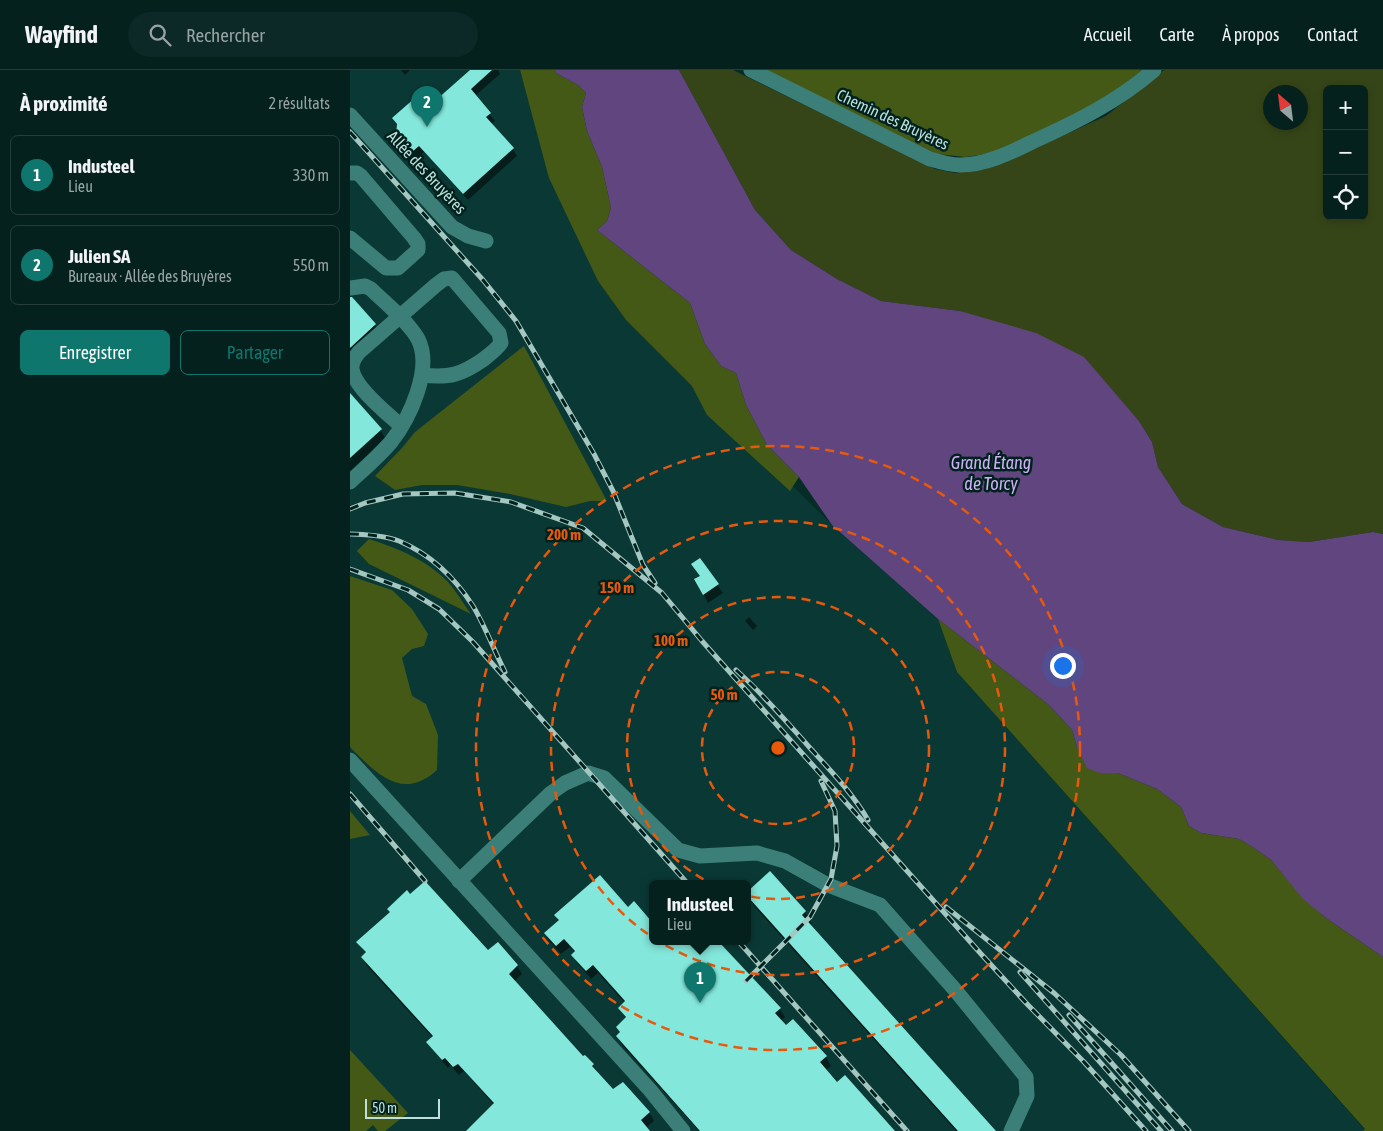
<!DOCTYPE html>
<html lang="fr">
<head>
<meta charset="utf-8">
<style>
  body { margin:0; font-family:"Asap Condensed",sans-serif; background:#0d2927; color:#f1f3f6 }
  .controls { position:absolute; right:15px; top:15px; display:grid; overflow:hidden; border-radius:8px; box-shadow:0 2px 8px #0003 }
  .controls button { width:45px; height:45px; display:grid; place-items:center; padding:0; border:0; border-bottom:1px solid #253e3c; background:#04211e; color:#f1f3f6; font:25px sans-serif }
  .compass { position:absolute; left:913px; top:15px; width:45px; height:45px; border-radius:50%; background:#04211e; box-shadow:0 2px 8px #0003; rotate:332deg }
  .scale { position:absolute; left:15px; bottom:12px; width:75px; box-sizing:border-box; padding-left:5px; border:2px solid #bedfda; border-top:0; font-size:14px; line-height:18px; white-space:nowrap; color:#bedfda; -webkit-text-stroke:4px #00221e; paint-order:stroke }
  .you { position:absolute; left:712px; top:595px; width:18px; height:18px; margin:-12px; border:4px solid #fff; border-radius:50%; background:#1a73e8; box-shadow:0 0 0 8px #1a73e833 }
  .badge { display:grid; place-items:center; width:32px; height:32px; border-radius:50%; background:#0f766e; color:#fff; font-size:16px; font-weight:700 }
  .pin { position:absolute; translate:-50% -41px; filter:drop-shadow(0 1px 2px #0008) }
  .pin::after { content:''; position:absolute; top:26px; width:18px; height:15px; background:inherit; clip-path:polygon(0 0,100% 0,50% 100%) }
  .popup { position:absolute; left:299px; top:810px; width:102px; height:65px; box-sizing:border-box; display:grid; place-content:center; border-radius:8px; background:#04211e; filter:drop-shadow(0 1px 4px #0005); font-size:16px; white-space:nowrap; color:#97a3a4 }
  .popup b { font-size:19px; color:#f1f3f6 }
  .popup::after { content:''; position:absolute; left:50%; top:100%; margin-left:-10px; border:10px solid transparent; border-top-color:#04211e }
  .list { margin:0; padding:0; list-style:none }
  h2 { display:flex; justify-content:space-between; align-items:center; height:65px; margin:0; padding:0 20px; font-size:21px }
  h2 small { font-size:16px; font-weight:400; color:#97a3a4 }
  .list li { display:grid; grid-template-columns:32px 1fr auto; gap:15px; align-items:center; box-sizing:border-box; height:80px; margin:0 10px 10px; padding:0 10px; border:1px solid #253e3c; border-radius:8px }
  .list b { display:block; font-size:19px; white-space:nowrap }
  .list p { margin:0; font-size:16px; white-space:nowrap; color:#97a3a4 }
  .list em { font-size:16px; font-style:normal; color:#97a3a4 }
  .actions { display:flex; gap:10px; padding:15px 20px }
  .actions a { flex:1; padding:11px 0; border:1px solid #0f766e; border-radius:8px; text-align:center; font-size:18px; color:#0f766e }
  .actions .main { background:#0f766e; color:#fff }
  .icon { flex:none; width:28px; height:28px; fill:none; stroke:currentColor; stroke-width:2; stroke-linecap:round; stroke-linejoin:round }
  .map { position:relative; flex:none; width:1033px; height:1061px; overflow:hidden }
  header { display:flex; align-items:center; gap:30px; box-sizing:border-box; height:70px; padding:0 25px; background:#04211e; border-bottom:1px solid #253e3c }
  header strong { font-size:24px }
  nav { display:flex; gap:28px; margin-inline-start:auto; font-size:18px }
  .search { width:350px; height:45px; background:#0d2927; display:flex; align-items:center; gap:12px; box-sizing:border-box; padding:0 18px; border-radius:28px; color:#97a3a4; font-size:19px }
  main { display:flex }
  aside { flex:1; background:#04211e }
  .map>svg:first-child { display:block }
  .built { fill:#0a3935; fill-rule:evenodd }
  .green { fill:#364518; fill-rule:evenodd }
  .forest { fill:#445915 }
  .water { fill:#61457e }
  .shadow { fill:#0007 }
  .building { fill:#83e7db }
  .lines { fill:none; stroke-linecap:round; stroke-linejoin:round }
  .minor { stroke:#3c7f78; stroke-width:15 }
  .rail-casing { stroke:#a5c7c2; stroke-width:5 }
  .rail { stroke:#00221e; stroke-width:3; stroke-dasharray:9; stroke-linecap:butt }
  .ring { fill:none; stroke:#e8590c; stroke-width:2.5; stroke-dasharray:9 6 }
  .labels { text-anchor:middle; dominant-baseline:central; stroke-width:5; stroke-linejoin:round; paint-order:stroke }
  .street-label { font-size:16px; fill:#bedfda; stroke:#00221e }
  .water-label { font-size:18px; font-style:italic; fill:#d0b0f4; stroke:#00221e }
  .centre { fill:#e8590c; stroke:#00221e; stroke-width:2.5 }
  .ring-label { font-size:15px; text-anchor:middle; font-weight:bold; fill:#e8590c; stroke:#00221e; stroke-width:5; stroke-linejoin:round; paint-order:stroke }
</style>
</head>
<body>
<header>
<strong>Wayfind</strong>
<div class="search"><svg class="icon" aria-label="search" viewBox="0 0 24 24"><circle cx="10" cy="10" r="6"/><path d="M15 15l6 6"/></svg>Rechercher</div>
<nav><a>Accueil</a><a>Carte</a><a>À propos</a><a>Contact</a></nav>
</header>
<main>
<aside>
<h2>À proximité<small>2 résultats</small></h2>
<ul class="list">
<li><span class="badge">1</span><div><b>Industeel</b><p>Lieu</p></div><em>330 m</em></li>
<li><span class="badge">2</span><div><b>Julien SA</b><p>Bureaux · Allée des Bruyères</p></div><em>550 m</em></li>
</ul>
<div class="actions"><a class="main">Enregistrer</a><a>Partager</a></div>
</aside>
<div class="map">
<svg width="1033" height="1061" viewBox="0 0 1033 1061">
  <rect width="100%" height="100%" fill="#062c28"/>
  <path class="built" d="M0 0H170L183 46 248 211 276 250 482 455 588 549 607 602 1016 1061H0ZM302 814H398V872H302Z"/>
  <path class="green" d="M329 0H383L585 99 605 103 644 96 677 82 756 46 814 0H1033V464L1023 462 959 472 928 470 873 457 832 434 808 397 802 372 789 351 733 287 719 280 610 241 531 231 487 209 441 180 405 140ZM977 19H1014V146H977ZM921 22H951V52H921Z"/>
  <g class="forest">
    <polygon points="170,0 206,0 206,3 228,15 236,23 232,37 237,61 252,97 261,138 257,151 247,160 340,233 355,274 371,296 386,303 396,335 417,375 449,407 440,421 357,345 342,316 276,250 248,211 199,108"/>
    <polygon points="412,0 795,0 742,39 643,83 615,87 587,84"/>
    <polygon points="174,276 257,431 240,431 216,437 160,424 107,415 72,415 45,420 25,406 52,378 65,362"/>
    <path d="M19 469C47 478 77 490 98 512 106 521 113 533 121 544L19 494 7 481Z"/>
    <path d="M0 506 42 520 62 539 78 564 74 576 62 579 52 588 62 626 76 634 88 665 87 700C52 732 26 703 0 677Z"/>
    <polygon points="588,549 699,635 722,660 727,677 750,703 768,703 807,719 831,737 839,756 851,763 889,769 901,776 921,790 954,829 976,848 1033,887 1033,1061 1013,1061 1015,1059 607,602"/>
    <polygon points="0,741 20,765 0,769"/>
    <polygon points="0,980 58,1043 35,1061 28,1061 23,1055 16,1061 0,1061"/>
  </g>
  <polygon class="water" points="206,0 329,0 405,140 441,180 487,209 531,231 610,241 686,263 734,287 789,351 802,372 808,397 832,434 873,457 928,470 959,472 1023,462 1033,464 1033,887 976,848 953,829 921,790 901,776 889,769 851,763 839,756 831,737 807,719 768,703 750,703 737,698 727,677 722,660 699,635 588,549 482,455 449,407 417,375 396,335 386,303 371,296 355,274 340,233 247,160 257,151 261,138 252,97 237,61 232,37 236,23 228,15 206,3"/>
  <g class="shadow">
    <polygon points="51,0 60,0 55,5"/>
    <polygon points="121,0 148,0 150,4 125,26 145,51 141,54 163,79 167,86 118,130 74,82 67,88 52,73 48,65 48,57 43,49 77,40"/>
    <polygon points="0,228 25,255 30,263 0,290"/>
    <polygon points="0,325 30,359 35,368 0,401"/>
    <polygon points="350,490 373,523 358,533 346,510 351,507 343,495"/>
    <polygon points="399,547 407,556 403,560 395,551"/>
    <polygon points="420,803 455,842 462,854 460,855 644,1061 606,1061 403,835 398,823"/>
    <polygon points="278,838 300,850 302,848 302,872 368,872 430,939 435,947 431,951 436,957 443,950 476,987 481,996 476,1000 487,1013 543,1061 349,1061 272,975 267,966 271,963 267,957 276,949 269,938 275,933 248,903 241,909 228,894 223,885 225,883 220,877 211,884 200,872 195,864 209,851 206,845"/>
    <polygon points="8,872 137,882 148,874 167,896 172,904 164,912 233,988 243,995 248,1003 263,1021 299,1042 304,1051 296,1058 299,1061 117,1061 144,1035 114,1001 109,1005 100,995 98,998 83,980 78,972 83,968 17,896 12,887 16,884"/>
  </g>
  <g class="building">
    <polygon points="120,0 142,0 121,19 141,43 136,47 164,78 113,124 69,76 62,82 46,65 47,54 42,48 66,27 77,38"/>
    <polygon points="0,227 2,227 26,254 0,278"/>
    <polygon points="0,323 32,359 0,388"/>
    <polygon points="350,488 369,514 353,525 344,509 350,506 341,494"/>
    <polygon points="420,801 456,841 452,845 646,1061 608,1061 398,827 398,821"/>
    <polygon points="250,805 278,837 284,831 302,852 302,872 369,872 431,938 425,943 436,955 443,949 477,986 470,992 487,1012 495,1005 545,1061 350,1061 266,966 270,962 266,957 276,947 268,938 275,931 243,895 236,901 221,885 225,881 214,869 206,876 194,863 209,850 204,845"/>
    <polygon points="75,811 138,880 148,872 168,895 159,904 233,986 235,985 244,994 242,996 263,1019 273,1012 300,1042 291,1050 300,1061 116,1061 144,1033 108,994 103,997 95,988 92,990 76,972 83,966 11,887 16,882 6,872 40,842 37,839 57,820 60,824"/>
  </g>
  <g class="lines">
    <g class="minor">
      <path d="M401 0 580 89C590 92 599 95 610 95 635 95 660 83 682 72 726 52 767 32 804 0"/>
      <polyline points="0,45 102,157 118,166 136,171"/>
      <polyline points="0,103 7,103 11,106 64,168 68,174 68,180 48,198 36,198 0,168"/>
      <path d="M0 218 15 216 21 219C35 233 58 251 68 269 83 298 60 348 41 372 29 386 14 399 0 412"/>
      <path d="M51 356C38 344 4 317 2 299 1 292 5 287 9 282L86 215 94 209 102 208 149 263 151 273C146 280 140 284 134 289 111 305 100 308 72 305"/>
      <polyline points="0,690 300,1020 333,1061"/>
      <polyline points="109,811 201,723 215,713 238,703 254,708 328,780 350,786 407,783 435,791 478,815 530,835 606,921 676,1007 677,1026 661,1061"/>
    </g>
    <defs>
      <g id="rail">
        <polyline points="0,62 133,210 166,251 244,384 263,421 293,495 305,513"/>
        <polyline points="0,439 15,433 53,424 105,423 161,432 233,458 312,523 352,571 632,885 678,935 734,992 796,1061"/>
        <path d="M0 464C14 464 36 466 49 471 80 484 105 508 123 536 135 556 144 580 155 602"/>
        <polyline points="0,499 58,520 89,539 123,572 338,814"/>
        <path d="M386 600C413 624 436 651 460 678 481 701 503 724 518 750"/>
        <polyline points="0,724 75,811"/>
        <polyline points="596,837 704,923 771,985 839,1061"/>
        <polyline points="389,872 557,1061"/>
        <polyline points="670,902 811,1061"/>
        <polyline points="396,911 460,847 481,809 487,776 485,741 471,711"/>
        <polyline points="719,945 822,1061"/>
      </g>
    </defs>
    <use href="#rail" class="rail-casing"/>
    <use href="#rail" class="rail"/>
  </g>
  <g class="ring">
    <circle cx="428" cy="678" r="76"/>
    <circle cx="428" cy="678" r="151"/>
    <circle cx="428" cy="678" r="227"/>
    <circle cx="428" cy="678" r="302"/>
  </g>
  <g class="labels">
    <g class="street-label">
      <text transform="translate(543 49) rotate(25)">Chemin des Bruyères</text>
      <text transform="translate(77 102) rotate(47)">Allée des Bruyères</text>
    </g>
    <g class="water-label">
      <text x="641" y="392">Grand Étang<tspan x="641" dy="21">de Torcy</tspan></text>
    </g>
  </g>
  <circle cx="428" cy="678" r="8" class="centre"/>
  <g class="ring-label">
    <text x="214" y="470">200 m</text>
    <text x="267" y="523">150 m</text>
    <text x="321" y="576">100 m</text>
    <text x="374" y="630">50 m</text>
  </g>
</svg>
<div class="controls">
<button>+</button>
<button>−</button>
<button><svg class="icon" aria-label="locate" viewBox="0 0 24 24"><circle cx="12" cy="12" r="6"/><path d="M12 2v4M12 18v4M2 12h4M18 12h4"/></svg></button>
</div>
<svg class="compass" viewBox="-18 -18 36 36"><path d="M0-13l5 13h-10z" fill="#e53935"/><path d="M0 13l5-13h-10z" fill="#97a3a4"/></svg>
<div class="scale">50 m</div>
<div class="you"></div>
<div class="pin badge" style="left:350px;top:933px">1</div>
<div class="popup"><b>Industeel</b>Lieu</div>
<div class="pin badge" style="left:77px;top:57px">2</div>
</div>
</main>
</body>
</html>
